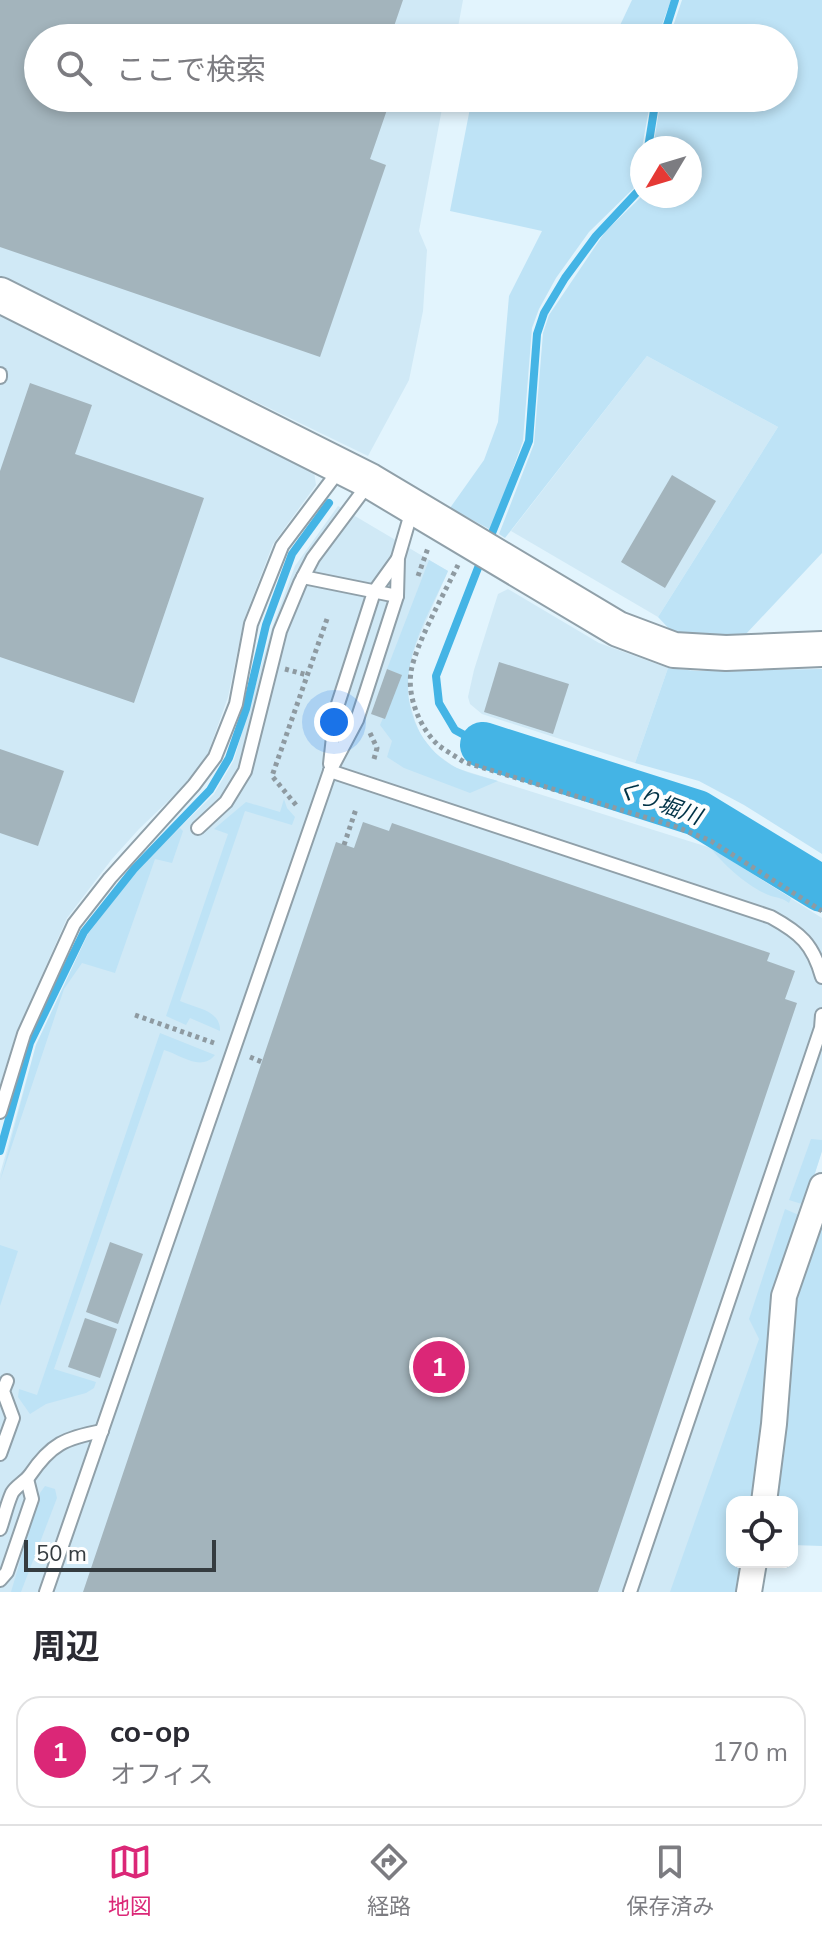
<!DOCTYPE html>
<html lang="ja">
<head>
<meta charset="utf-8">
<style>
  body { margin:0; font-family:"Nunito Sans","Noto Sans JP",sans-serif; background:#f7f7f7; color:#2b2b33 }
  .controls { position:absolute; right:24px; bottom:24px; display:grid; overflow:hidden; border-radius:16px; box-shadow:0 4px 12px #0003 }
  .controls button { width:72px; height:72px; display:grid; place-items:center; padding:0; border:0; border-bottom:2px solid #e1e1e2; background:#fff; color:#2b2b33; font:40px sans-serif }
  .compass { position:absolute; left:630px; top:136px; width:72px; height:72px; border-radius:50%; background:#fff; box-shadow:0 4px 12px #0003; rotate:232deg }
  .scale { position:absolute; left:24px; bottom:20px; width:192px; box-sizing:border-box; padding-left:8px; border:4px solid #353c40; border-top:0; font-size:22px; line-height:28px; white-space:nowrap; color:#353c40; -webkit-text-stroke:6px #fefefe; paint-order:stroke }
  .you { position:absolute; left:334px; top:722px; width:28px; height:28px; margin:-20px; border:6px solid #fff; border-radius:50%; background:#1a73e8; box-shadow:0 0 0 12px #1a73e833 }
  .badge { display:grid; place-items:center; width:52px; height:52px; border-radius:50%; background:#db2777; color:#fff; font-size:26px; font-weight:700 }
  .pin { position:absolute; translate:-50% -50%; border:4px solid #fff; box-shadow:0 2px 8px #0006 }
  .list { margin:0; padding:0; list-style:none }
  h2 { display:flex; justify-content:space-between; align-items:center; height:104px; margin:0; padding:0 32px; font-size:34px }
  h2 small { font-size:26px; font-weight:400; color:#7c7c81 }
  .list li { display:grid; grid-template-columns:52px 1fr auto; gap:24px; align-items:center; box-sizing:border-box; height:112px; margin:0 16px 16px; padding:0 16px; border:2px solid #e1e1e2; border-radius:24px }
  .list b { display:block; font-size:30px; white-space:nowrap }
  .list p { margin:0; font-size:26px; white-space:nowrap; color:#7c7c81 }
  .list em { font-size:26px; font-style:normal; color:#7c7c81 }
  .icon { flex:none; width:44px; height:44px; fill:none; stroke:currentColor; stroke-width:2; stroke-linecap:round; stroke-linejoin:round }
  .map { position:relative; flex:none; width:822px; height:1592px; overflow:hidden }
  .search { position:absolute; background:#fff; box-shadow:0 4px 12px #0003; left:24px; right:24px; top:24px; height:88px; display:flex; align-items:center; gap:20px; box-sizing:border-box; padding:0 28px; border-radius:44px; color:#7c7c81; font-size:30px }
  .sheet { height:232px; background:#fff }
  nav { display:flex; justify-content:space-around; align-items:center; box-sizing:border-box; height:112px; border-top:2px solid #e1e1e2; background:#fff; font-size:22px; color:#7c7c81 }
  nav a { display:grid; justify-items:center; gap:4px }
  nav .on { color:#db2777 }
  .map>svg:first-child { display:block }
  .built { fill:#d0e9f6 }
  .green { fill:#bee3f6 }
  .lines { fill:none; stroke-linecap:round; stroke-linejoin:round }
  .stream { stroke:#44b4e5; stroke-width:8 }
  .river { stroke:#44b4e5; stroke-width:46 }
  .building { fill:#a3b4bc }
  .lane-casing { stroke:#90a0a9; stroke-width:16 }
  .street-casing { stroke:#90a0a9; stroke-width:28 }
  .secondary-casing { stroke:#90a0a9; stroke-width:38 }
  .path { stroke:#8e9aa1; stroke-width:5; stroke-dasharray:4 4; stroke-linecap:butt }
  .lane { stroke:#fff; stroke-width:12 }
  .street { stroke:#fff; stroke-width:24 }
  .secondary { stroke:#fff; stroke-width:34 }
  .labels { text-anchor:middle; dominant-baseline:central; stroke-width:8; stroke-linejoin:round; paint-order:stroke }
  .water-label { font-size:22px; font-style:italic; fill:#003246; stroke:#fefefe }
</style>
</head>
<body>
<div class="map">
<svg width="822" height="1592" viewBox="0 0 822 1592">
  <rect width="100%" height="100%" fill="#e2f4fd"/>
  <g class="built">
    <polygon points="0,0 463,0 456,38 38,38 38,98 444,98 419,231 427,250 423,311 409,380 368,456 0,278"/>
    <polygon points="0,315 314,471 316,485 273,544 244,620 228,697 207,756 189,781 139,829 112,859 67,918 16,1034 0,1086"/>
    <polygon points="647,356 778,427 658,617 511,531"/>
    <polygon points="338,506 448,571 417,642 407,673 407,694 415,721 421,736 436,754 456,768 711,848 822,918 822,1151 801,1216 732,1502 732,1562 740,1592 0,1592 0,1174 36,1045 88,934 138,869 214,794 234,760 273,625 295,566"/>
    <polygon points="508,589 599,643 668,668 635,763 482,714 470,704 468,697 474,670 498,594"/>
  </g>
  <g class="green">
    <polygon points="632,0 671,0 657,38 614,38"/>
    <polygon points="682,0 822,0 822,553 745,635 673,633 658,617 778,427 647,356 505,538 499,534 534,444 543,333 549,315 605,232 642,196 690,196 690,148 653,148 661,98 784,98 784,38 669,38"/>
    <polygon points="472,98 650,98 650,103 635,187 589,232 556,278 539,309 532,328 523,441 491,530 450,508 484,460 498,422 509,296 542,231 450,211"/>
    <path d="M429 560 448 571C425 623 391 672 418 729 426 745 440 760 457 768 470 774 485 777 498 781L470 793 404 768 387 757 392 741 380 725 383 718 385 719 401 675 387 669Z"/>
    <polygon points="668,668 697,671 822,669 822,854 744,805 699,781 635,763"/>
    <path d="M284 799 287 808 295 817 292 825 245 811 180 1001C195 1008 221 1010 220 1031L190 1018 186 1025 166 1016 228 834 214 829 246 802 280 812Z"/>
    <polygon points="180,828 183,831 172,863 155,859 115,973 82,963 64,989 0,1181 36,1045 88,934 138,869"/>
    <path d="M711 848 791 898 789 903C782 898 779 898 771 896 751 889 723 865 711 848Z"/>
    <path d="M160 1033 215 1055C201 1072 181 1055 164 1050L54 1369 96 1382 94 1388 86 1393 46 1404 30 1414 18 1397 19 1389 37 1395Z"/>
    <polygon points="811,1139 822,1140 822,1151 805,1205 789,1200"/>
    <polygon points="785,1209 801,1216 755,1502 732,1502 732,1562 745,1562 740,1592 670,1592 759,1339 749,1319"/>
    <polygon points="822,1219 822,1546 792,1545 792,1502 775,1502 785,1438 795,1296"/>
    <polygon points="0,1245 18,1251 0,1306"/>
    <polygon points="45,1486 55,1489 57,1498 21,1592 11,1592 40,1493"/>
  </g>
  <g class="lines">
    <g class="stream">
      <polyline points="663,38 675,0"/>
      <polyline points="648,148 656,98"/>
      <polyline points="488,543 529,441 537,334 544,313 565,278 596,236 640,189 642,178"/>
      <polyline points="483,555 436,676 439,703 455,730 483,745"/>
      <polyline points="0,1151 30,1043 84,932 134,869 210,790 229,758 246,709 266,625 292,554 329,503"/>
    </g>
    <polyline class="river" points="483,745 697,813 822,889"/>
  </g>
  <g class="building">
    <polygon points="0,0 403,0 390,38 38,38 38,98 371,98 389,104 370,159 386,165 320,357 0,247"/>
    <polygon points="30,383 92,405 75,454 204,498 134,703 0,657 0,471"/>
    <polygon points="672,475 716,501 665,588 621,562"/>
    <polygon points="499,662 569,684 553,734 484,712"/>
    <polygon points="387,669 402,675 385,719 371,714"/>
    <polygon points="0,749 64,771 38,846 0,833"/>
    <polygon points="363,822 389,831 392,823 770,953 767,961 795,971 785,999 797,1003 598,1592 83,1592 336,842 354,848"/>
    <polygon points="110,1242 143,1254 118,1324 86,1312"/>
    <polygon points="85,1318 117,1329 100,1378 68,1367"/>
  </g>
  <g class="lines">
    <defs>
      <g id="lane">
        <polyline points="0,374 0,377"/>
        <polyline points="303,577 397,596"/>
        <polyline points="330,764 336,710 374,592 397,560"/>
        <path d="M330 771 771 917C800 933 813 944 822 977"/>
        <polyline points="198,828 226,802 245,771 280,631 300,583 313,558 369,483"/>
        <polyline points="0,1112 24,1034 74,924 110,878 194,785 215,757 236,704 251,624 282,546 340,469"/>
        <polyline points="0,1454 13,1418 3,1391 7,1381"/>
        <path d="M0 1529C4 1518 7 1504 12 1493 16 1486 25 1482 30 1475 51 1444 65 1438 102 1431"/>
        <polyline points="0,1580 7,1572 32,1499 27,1479"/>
        <polyline points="46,1592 330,771 357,720 397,596 398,558 412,510"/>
        <polyline points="630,1592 821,1028 822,1015"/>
      </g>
      <g id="street">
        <polyline points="764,1502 774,1424 784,1296 822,1186"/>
        <polyline points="749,1592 754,1562"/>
      </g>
      <polyline id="secondary" points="0,295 370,481 618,629 674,650 726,653 822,649"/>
    </defs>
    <use href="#lane" class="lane-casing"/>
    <use href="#street" class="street-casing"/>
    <use href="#secondary" class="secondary-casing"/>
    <g class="path">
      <path d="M458 565C445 592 415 645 411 672 407 697 420 728 438 745 446 751 455 756 464 762L674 826 711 841 822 911"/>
      <polyline points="418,576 428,548"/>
      <polyline points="285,669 307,675"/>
      <polyline points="370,733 377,748 374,759"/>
      <polyline points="296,805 272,776 327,619"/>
      <polyline points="344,845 356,809"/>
      <polyline points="135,1015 214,1043"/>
      <polyline points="250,1057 262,1062"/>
    </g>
    <use href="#lane" class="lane"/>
    <use href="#street" class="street"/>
    <use href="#secondary" class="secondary"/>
  </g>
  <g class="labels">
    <g class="water-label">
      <text transform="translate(659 803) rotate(20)">くり堀川</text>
    </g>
  </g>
</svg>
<div class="controls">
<button><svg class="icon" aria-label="locate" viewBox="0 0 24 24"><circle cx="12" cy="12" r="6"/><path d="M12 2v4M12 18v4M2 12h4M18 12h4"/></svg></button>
</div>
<svg class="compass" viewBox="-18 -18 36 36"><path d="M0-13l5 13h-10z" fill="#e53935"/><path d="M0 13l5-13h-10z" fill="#7c7c81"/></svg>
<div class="scale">50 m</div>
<div class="you"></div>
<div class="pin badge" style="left:439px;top:1367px">1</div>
<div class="search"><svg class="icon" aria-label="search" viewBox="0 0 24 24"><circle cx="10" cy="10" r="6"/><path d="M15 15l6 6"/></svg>ここで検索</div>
</div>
<section class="sheet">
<h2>周辺<small></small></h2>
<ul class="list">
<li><span class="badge">1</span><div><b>co-op</b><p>オフィス</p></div><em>170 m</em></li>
</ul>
</section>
<nav>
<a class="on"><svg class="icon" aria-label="map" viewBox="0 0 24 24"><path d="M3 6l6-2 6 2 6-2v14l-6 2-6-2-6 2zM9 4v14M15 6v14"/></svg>地図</a>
<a><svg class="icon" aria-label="directions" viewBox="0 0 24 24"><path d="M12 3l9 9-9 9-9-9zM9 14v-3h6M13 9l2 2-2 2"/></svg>経路</a>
<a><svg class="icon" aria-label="saved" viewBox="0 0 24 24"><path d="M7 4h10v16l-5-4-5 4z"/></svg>保存済み</a>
</nav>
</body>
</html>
